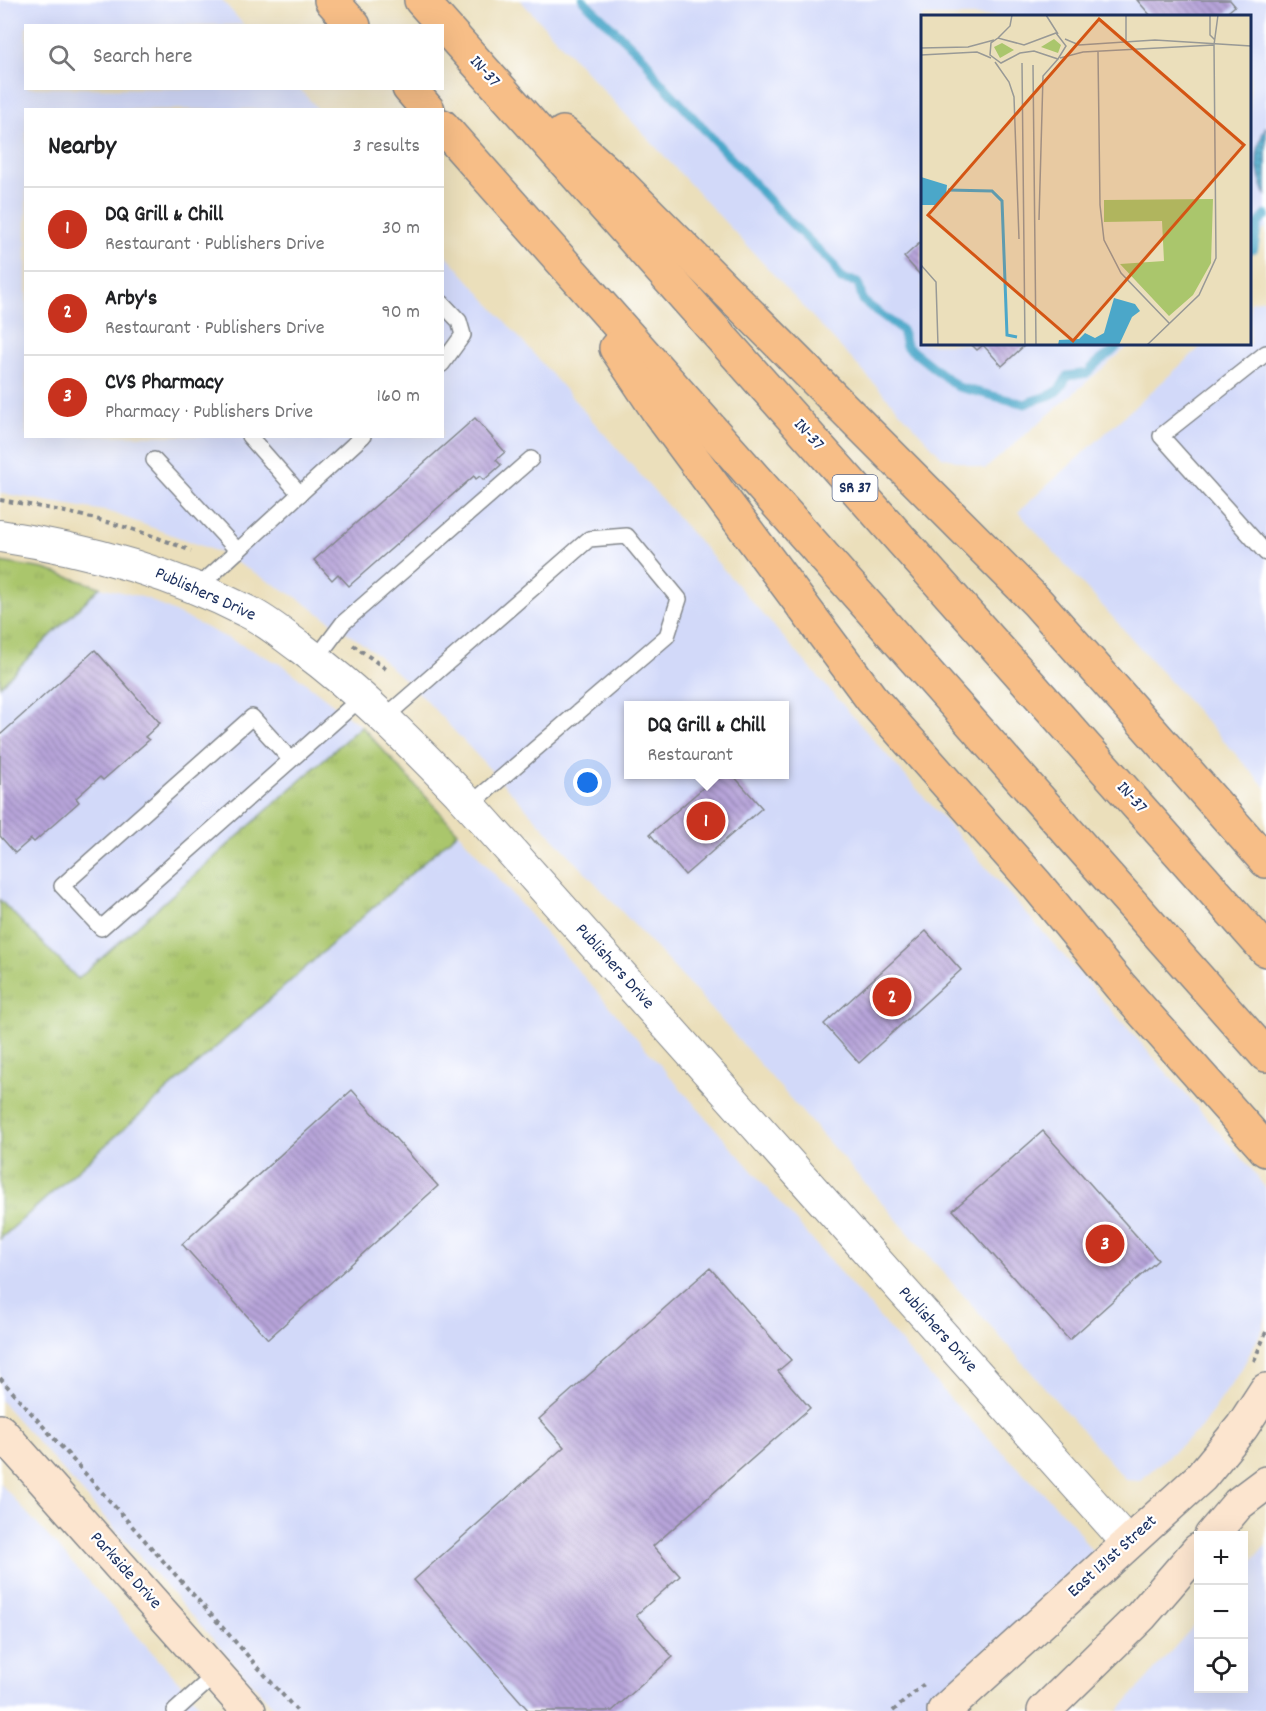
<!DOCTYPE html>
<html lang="en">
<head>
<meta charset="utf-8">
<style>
  body { margin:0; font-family:Dekko,sans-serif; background:#f6f6f6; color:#202124 }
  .controls { position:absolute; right:18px; bottom:18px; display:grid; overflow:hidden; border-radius:0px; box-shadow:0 6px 24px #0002 }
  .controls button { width:54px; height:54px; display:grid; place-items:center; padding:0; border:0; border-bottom:2px solid #e0e0e0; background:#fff; color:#202124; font:30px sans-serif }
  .you { position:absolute; left:588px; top:783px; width:21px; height:21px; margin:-15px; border:4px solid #fff; border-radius:50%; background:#1a73e8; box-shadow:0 0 0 9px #1a73e833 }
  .badge { display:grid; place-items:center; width:39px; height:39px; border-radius:50%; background:#c8321e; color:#fff; font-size:20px; font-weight:700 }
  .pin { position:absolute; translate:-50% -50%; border:3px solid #fff; box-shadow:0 2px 6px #0006 }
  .popup { position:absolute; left:624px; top:701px; width:165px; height:78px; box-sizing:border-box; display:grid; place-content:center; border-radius:0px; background:#fff; filter:drop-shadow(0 2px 4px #0005); font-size:20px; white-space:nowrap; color:#757577 }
  .popup b { font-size:22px; color:#202124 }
  .popup::after { content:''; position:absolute; left:50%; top:100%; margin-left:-12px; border:12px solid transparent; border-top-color:#fff }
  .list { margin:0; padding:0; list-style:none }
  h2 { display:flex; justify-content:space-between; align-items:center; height:78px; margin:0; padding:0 24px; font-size:26px }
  h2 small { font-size:20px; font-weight:400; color:#757577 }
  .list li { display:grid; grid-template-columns:39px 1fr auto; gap:18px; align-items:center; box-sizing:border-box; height:84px; padding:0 24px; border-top:2px solid #e0e0e0 }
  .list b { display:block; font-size:22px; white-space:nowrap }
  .list p { margin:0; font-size:20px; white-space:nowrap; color:#757577 }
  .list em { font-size:20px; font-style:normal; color:#757577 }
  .icon { flex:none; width:33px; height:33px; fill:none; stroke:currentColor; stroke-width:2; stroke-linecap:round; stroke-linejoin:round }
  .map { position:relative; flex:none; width:1266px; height:1711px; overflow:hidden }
  .search { position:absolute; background:#fff; box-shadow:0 6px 24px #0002; left:24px; top:24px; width:420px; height:66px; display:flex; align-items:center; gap:15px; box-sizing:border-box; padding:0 21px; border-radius:0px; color:#757577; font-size:22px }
  .panel { position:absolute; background:#fff; box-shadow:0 6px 24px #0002; left:24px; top:108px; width:420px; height:330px; border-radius:0px }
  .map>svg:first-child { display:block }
  .built { fill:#d2d9f9; fill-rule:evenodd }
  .grass { fill:url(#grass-tufts); stroke:#627a65; stroke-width:1.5 }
  .water { fill:url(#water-rules); stroke:#336b94; stroke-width:1.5 }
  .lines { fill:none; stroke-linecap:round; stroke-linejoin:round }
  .stream { stroke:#4ba7c9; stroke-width:9 }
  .building { fill:url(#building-back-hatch) }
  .lane-casing { stroke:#83878c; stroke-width:18 }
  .street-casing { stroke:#83878c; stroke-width:34 }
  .secondary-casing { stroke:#83878c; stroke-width:36 }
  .highway-casing { stroke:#83878c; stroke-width:36 }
  .path { stroke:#83878c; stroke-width:4; stroke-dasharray:4.5 4.5; stroke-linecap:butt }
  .lane { stroke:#fff; stroke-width:15 }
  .street { stroke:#fff; stroke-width:32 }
  .secondary { stroke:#fce5cf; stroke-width:33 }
  .highway { stroke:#f7be87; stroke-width:33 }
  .labels { text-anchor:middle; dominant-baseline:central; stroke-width:4.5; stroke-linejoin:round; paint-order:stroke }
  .shield { fill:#fff; stroke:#5f6d8e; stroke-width:1.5 }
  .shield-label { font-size:16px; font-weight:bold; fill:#1b2f5e }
  .street-label { font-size:18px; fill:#1b2f5e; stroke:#fff }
  .inset-river { fill:none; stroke:#4ba7c9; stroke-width:3 }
  .inset-road { fill:none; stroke:#989996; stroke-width:1.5 }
  .view { fill:#d45514; fill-opacity:0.15; stroke:#d45514; stroke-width:3 }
  .inset-edge { fill:none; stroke:#1b2f5e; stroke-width:3 }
</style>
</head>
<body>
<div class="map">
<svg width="1266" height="1711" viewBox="0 0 1266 1711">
  <defs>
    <pattern id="grass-tufts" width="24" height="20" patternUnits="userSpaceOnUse" patternTransform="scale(1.5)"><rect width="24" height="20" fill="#aac66c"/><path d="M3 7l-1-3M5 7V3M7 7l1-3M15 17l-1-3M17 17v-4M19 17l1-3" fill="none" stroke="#92aa60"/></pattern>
    <pattern id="water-rules" width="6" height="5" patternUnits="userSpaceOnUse" patternTransform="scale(1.5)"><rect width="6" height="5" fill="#4ba7c9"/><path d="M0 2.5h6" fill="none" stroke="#3e88a6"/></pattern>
    <pattern id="building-back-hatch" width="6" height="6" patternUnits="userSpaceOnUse" patternTransform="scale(1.5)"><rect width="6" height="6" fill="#b7a4d9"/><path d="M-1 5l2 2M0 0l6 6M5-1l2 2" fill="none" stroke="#9486b3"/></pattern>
  </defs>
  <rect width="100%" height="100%" fill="#fff"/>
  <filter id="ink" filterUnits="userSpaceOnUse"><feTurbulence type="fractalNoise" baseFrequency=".0167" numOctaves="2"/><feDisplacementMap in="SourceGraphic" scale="12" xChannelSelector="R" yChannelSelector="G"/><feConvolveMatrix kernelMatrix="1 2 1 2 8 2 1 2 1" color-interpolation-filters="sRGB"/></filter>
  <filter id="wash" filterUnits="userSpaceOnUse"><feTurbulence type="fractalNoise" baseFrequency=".008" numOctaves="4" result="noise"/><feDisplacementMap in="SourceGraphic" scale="24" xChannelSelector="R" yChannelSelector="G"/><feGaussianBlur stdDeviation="1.35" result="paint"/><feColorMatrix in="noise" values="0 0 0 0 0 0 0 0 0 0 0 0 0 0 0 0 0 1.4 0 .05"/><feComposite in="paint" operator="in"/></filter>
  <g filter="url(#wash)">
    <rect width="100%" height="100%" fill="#ebdfbb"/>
    <g class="built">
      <path d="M0 0H222L244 25 26 26V88L300 89 318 109 26 110V436H442L443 251 1249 1166 1266 1189V1315L1263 1329 1240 1372 1201 1428 1139 1481 1126 1480 700 996 421 695 373 651 296 597 218 552 110 512 0 493ZM628 706H784V774H628Z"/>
      <polygon points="520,0 1266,0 1266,228 1250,242 1250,16 922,16 922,344 1131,344 985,469 942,457"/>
      <polygon points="1266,299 1266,788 1018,512 1204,344 1250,344 1250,302"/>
      <polygon points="100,587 146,598 284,666 361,726 78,980 0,900 0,686"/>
      <polygon points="458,832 951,1400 1072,1522 1095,1556 921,1711 277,1711 0,1400 0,1239"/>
      <polygon points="0,1483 205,1711 0,1711"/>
      <polygon points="1266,1545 1266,1711 1118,1711 1198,1621 1198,1688 1244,1688 1244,1571"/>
    </g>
    <g class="grass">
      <polygon points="0,562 44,569 100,587 0,686"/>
      <polygon points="361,726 458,832 0,1239 0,900 78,979"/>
    </g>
    <path class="water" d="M1266 126V196C1255 169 1253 153 1266 126Z"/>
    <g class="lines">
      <g class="stream">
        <path d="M583 0 645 59 657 78 783 215 833 264 841 279 858 282 863 301 902 330 906 346 958 387 1025 404C1045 394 1057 400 1067 376L1088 373C1097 358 1111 357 1119 344"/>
        <polyline points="1250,250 1254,249 1258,224 1266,215"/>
      </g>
    </g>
    <g id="blocks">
      <g class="building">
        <polygon points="1137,0 1230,0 1235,6 1223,16 1151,16"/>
        <polygon points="922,241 922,277 904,257"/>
        <polygon points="971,344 1026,344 1002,366 983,345 977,350"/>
        <polygon points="475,418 505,452 496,460 501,465 484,480 480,476 476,479 474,476 349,586 338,574 332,580 314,560"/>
        <polygon points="95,650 160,723 145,737 149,740 103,780 100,777 76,798 79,802 34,842 31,839 15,853 0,836 0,735"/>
        <polygon points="719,774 732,774 762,808 685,875 650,834"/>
        <polygon points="926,931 961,970 859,1063 824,1024"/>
        <polygon points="352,1090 438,1186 268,1339 182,1244"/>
        <polygon points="1043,1131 1158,1260 1069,1340 953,1210"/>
        <polygon points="710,1268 791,1360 778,1371 810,1408 653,1546 680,1576 636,1615 673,1657 612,1711 529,1711 414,1580 564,1447 539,1419"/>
      </g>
    </g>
  </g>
  <g filter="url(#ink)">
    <use href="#blocks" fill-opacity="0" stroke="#83878c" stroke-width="1.5"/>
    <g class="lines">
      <defs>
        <g id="lane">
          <polyline points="442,303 459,321 463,335 442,364"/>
          <polyline points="1266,353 1161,436 1266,553"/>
          <polyline points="249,436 300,494"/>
          <polyline points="154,460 238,551"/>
          <polyline points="195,590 363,436"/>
          <polyline points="316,659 343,623 531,459"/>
          <polyline points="384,718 589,539 627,536 679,599 667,636 470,805"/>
          <polyline points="290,759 252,717 62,886 101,928 362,697"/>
          <polyline points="175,1711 216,1674"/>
        </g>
        <path id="street" d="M0 536C86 549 170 572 248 612 267 621 284 636 301 648 359 691 409 741 459 793L1128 1543"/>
        <g id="secondary">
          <polyline points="0,1431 249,1711"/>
          <polyline points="1211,1536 1238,1504 1266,1483"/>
          <polyline points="944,1711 1201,1477 1242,1427 1266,1390"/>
          <polyline points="1044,1711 1141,1616 1198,1550"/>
        </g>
        <g id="highway">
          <polyline points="331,0 354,26"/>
          <polyline points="421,0 1266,950"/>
          <polyline points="409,88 428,110"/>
          <polyline points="442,126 1266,1055"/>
          <polyline points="563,133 620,184 1037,602 1266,861"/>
          <polyline points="616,348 660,414 871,698 1036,884 1120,986 1266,1150"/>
        </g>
      </defs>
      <use href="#lane" class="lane-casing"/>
      <use href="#street" class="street-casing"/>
      <use href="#secondary" class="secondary-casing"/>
      <use href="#highway" class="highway-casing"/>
      <g class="path">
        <path d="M0 500C65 510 131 525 191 551"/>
        <polyline points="353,645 386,669"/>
        <polyline points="1254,1361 1266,1332"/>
        <polyline points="0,1378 297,1711"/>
        <polyline points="893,1711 924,1684"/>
      </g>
      <use href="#lane" class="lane"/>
      <use href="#street" class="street"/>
      <use href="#secondary" class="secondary"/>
      <use href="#highway" class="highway"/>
    </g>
  </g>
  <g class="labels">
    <rect class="shield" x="832.5" y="475" width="45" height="26" rx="4.5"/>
    <g class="shield-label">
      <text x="855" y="488">SR 37</text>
    </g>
    <g class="street-label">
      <text transform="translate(484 72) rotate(48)">IN-37</text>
      <text transform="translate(808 435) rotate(48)">IN-37</text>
      <text transform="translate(205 595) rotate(24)">Publishers Drive</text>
      <text transform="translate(1131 798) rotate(48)">IN-37</text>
      <text transform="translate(614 967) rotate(48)">Publishers Drive</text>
      <text transform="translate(937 1330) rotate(48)">Publishers Drive</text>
      <text transform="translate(1113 1557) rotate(-42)">East 131st Street</text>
      <text transform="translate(125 1571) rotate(48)">Parkside Drive</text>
    </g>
  </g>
  <g transform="translate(921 15)">
    <rect width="330" height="330" fill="#ebdfbb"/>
    <path d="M292 184 290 248 272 280 248 301 199 249 243 246 241 206 183 207V185Z" fill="#aac66c"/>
    <path d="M133 24 140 30 137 38 120 32ZM81 28 93 35 79 43 73 32Z" fill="#aac66c"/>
    <path d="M0 162 26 170 25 181 14 190H0ZM193 283 214 289 219 296 211 302 198 330H137L138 325 158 324 164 318 174 323 183 318Z" fill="#4ba7c9"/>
    <path class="inset-river" d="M27 175 71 176 81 186 86 320 96 322"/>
    <path class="inset-road" d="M125 0 137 19M205 0V26M289 0V20L294 25M135 18 145 31 137 44 113 36 99 38 80 48 69 40 70 28 77 23 103 30ZM77 23 89 11 91 0M144 24 158 30 234 25 330 31M0 33 47 32 73 25M177 37 179 190 183 225 200 258 248 308M0 40 56 37 70 43M139 43 162 37 293 30M74 47 88 67 93 82 98 224M101 48 104 330M112 50 115 330M118 205 122 61 137 44M0 250 15 267 17 330M226 330 278 280 295 243 293 30 297 0"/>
    <path class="view" d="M178 4 323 130 152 326 7 200Z"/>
    <rect width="330" height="330" class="inset-edge"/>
  </g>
</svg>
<div class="controls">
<button>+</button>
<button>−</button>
<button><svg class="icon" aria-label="locate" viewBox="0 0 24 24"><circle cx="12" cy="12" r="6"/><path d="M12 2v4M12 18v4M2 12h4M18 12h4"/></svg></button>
</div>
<div class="you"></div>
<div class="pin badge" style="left:706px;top:821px">1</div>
<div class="popup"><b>DQ Grill &amp; Chill</b>Restaurant</div>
<div class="pin badge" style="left:892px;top:997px">2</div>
<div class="pin badge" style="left:1105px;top:1244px">3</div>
<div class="search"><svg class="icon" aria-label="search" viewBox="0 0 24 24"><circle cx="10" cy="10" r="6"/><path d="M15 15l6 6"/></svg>Search here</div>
<section class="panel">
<h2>Nearby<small>3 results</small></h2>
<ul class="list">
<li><span class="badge">1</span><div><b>DQ Grill &amp; Chill</b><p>Restaurant · Publishers Drive</p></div><em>30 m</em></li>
<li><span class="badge">2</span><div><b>Arby's</b><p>Restaurant · Publishers Drive</p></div><em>90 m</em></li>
<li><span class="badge">3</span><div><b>CVS Pharmacy</b><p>Pharmacy · Publishers Drive</p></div><em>160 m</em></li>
</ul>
</section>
</div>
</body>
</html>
